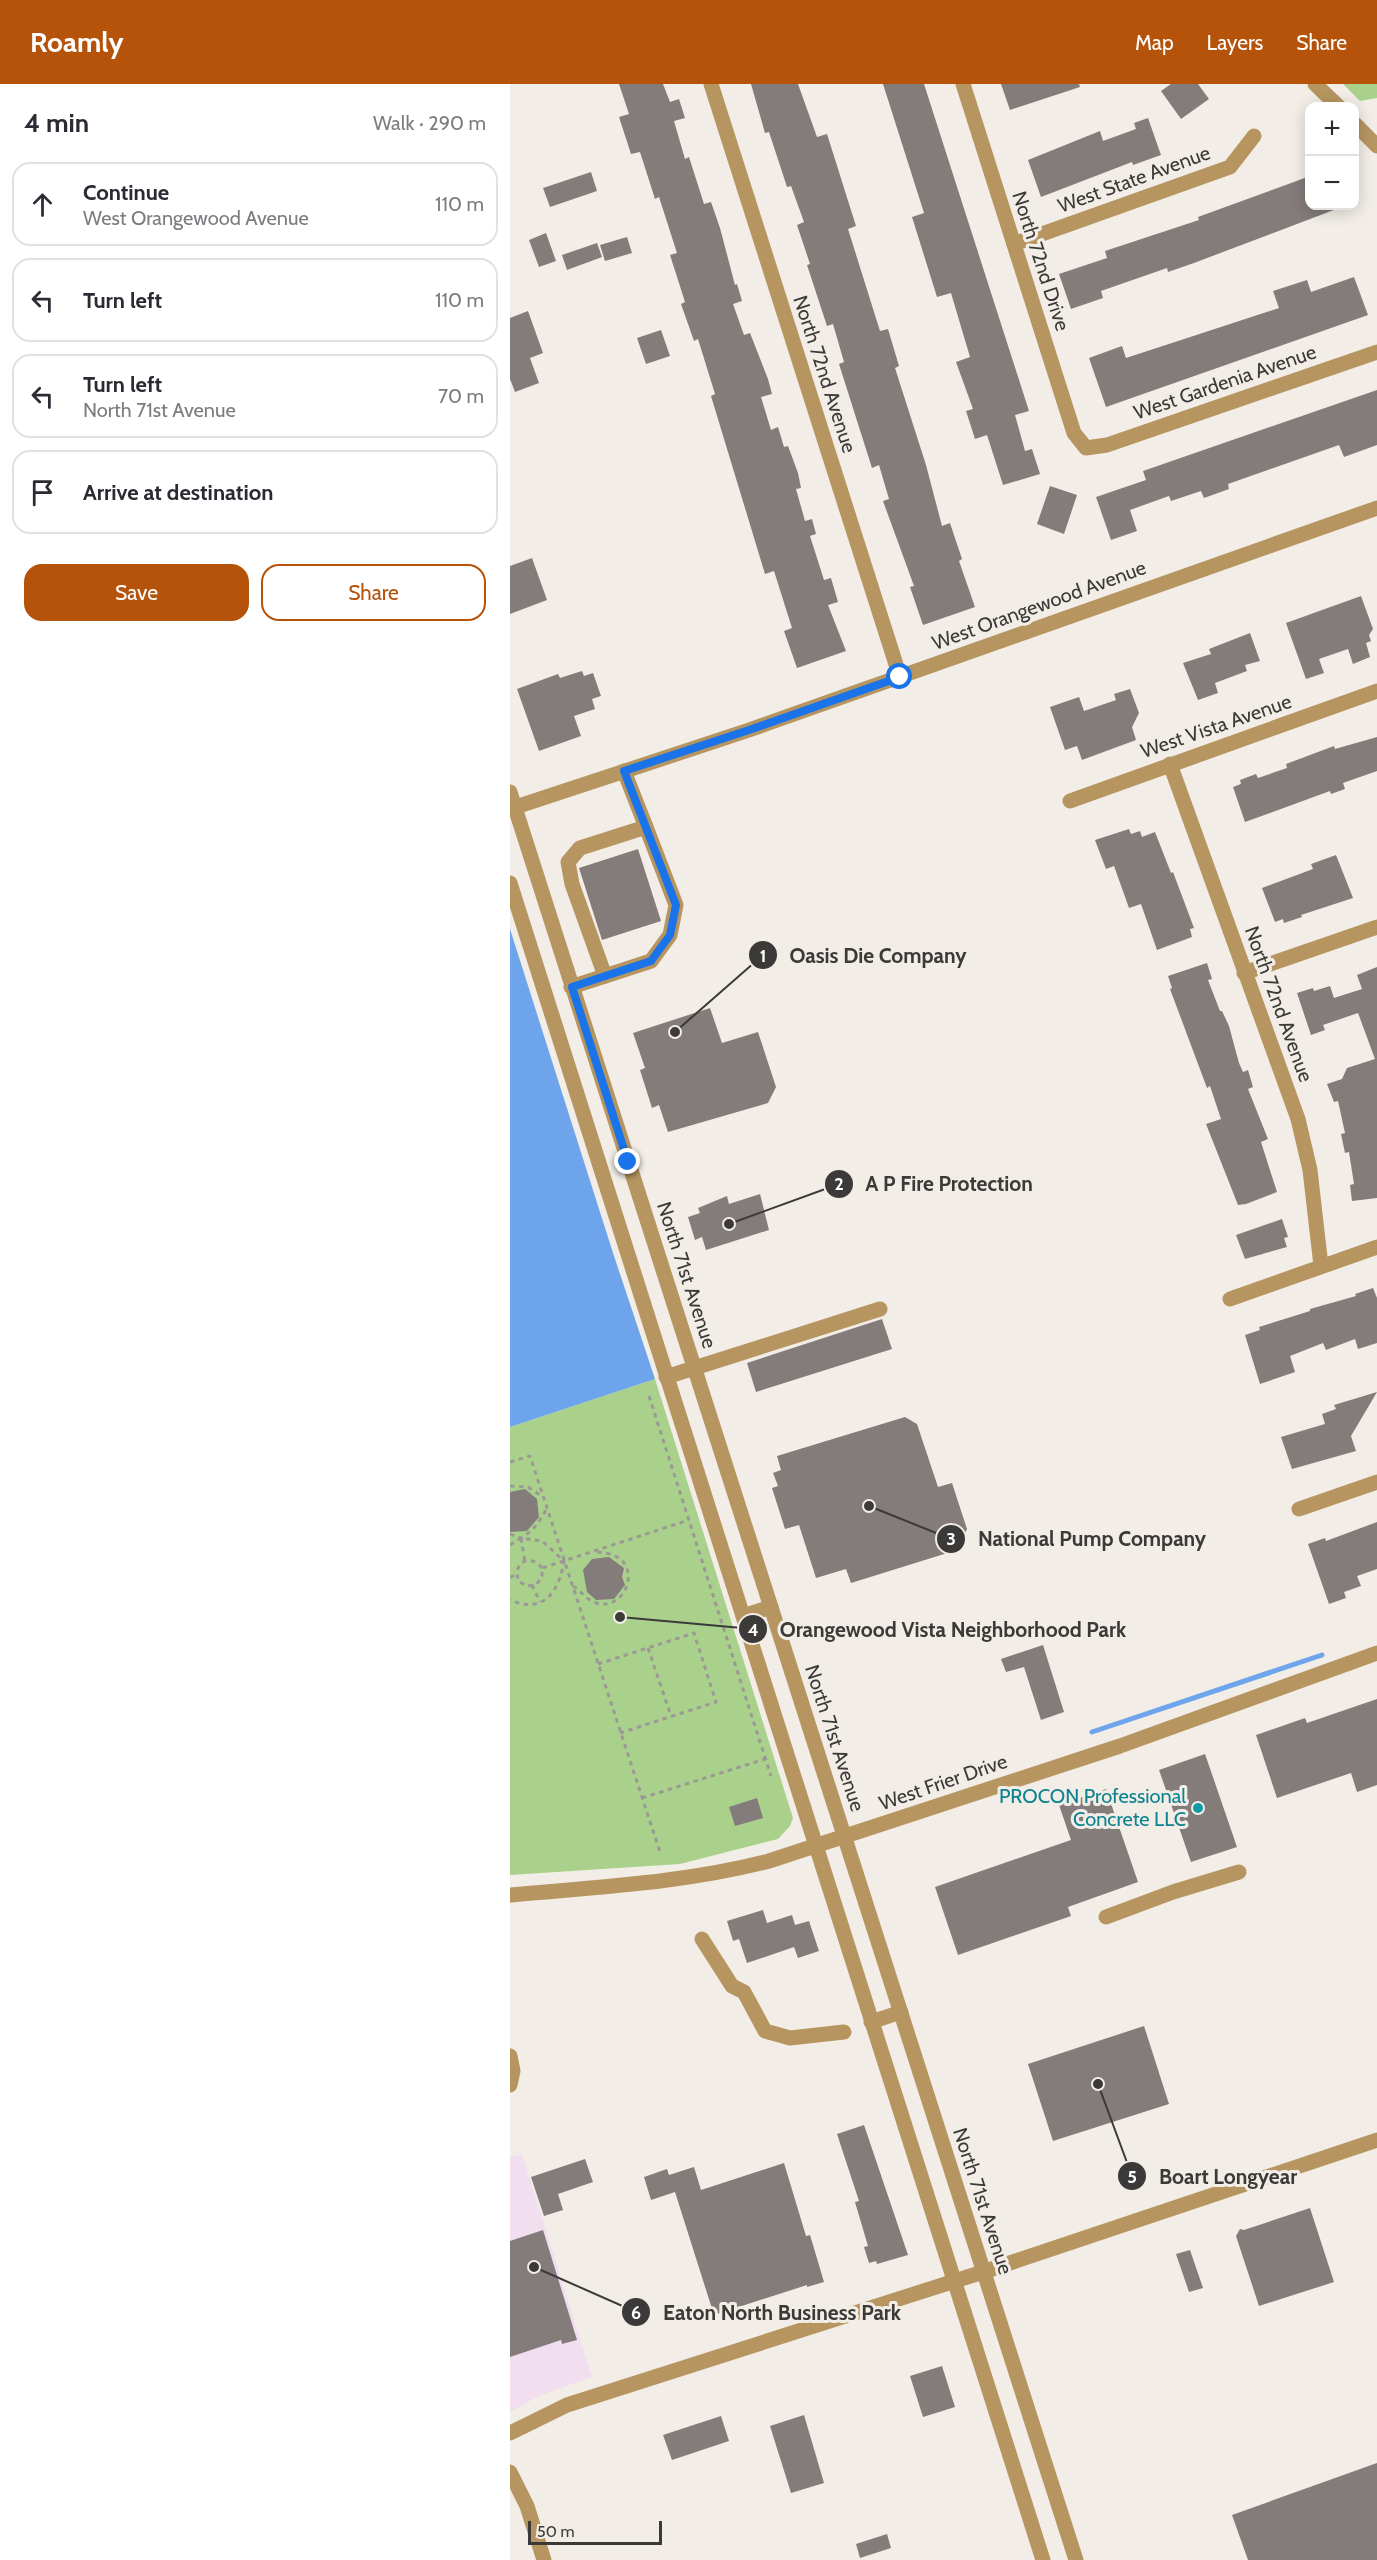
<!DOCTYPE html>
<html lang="en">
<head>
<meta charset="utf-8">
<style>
  body { margin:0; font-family:Cabin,sans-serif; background:#f2f2f3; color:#2b2b33 }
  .controls { position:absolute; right:18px; top:18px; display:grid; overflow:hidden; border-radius:12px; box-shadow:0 3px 15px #0003 }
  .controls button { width:54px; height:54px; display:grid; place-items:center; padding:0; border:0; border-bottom:2px solid #e1e1e2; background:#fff; color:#2b2b33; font:30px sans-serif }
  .scale { position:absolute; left:18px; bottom:15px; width:134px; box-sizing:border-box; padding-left:6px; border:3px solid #3c3a38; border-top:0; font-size:16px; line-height:21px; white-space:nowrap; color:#3c3a38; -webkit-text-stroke:4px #f2eee7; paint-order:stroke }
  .stop { position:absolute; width:18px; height:18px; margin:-14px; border:4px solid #1a73e8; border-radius:50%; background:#fff }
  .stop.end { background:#1a73e8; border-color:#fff; box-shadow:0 2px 6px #0008 }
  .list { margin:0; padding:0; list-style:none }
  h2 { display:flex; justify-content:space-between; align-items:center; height:78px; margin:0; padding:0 24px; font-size:26px }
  h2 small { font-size:20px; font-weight:400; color:#7c7c81 }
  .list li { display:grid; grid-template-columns:39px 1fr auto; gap:18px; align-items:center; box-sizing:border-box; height:84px; margin:0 12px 12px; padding:0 12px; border:2px solid #e1e1e2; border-radius:18px }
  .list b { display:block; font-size:22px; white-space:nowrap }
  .list p { margin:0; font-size:20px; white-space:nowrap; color:#7c7c81 }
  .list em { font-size:20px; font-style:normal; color:#7c7c81 }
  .actions { display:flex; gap:12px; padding:18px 24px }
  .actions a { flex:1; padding:14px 0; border:2px solid #b45309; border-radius:18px; text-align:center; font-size:21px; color:#b45309 }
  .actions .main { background:#b45309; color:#fff }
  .icon { flex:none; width:33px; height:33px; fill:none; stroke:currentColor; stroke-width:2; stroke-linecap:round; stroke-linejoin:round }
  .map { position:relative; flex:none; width:867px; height:2476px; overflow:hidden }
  header { display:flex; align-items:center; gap:36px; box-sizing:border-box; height:84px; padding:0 30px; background:#b45309; color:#fff }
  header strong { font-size:28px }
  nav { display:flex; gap:33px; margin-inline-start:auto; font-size:21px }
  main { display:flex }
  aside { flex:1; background:#fff }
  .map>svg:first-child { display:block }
  .commercial { fill:#f1deee }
  .green { fill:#a9d18b }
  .water { fill:#6da4eb }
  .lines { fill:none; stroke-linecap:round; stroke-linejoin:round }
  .stream { stroke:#6da4eb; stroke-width:5 }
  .building { fill:#847b7b }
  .path { stroke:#9c9994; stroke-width:3; stroke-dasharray:4.5 4.5; stroke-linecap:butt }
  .minor { stroke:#b69560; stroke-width:15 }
  .route { stroke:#1a73e8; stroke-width:8 }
  .culture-dot { fill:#0f9aa8; stroke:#f2eee7; stroke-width:2 }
  .labels { text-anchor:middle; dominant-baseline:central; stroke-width:6; stroke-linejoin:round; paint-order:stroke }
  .street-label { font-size:20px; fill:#3c3a38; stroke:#f2eee7 }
  .culture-label { font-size:20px; fill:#0d838f; stroke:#f2eee7; text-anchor:end }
  .leader { fill:none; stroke:#3c3a38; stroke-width:2 }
  .callout-dot { fill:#3c3a38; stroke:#f2eee7; stroke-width:2 }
  .mark-label { font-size:18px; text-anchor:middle; font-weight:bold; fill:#fff }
  .callout-label { font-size:21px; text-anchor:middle; font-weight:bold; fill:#3c3a38; stroke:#f2eee7; stroke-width:6; stroke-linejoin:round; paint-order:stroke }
</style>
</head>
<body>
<header>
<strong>Roamly</strong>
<nav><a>Map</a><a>Layers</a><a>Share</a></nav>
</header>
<main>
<aside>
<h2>4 min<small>Walk · 290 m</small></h2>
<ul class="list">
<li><svg class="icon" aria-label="ahead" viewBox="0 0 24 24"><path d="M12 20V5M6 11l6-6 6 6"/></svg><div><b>Continue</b><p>West Orangewood Avenue</p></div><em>110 m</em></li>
<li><svg class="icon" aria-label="left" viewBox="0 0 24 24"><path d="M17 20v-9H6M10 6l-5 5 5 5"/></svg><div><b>Turn left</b></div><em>110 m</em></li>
<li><svg class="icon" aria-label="left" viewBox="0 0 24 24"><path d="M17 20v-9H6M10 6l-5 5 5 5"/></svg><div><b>Turn left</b><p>North 71st Avenue</p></div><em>70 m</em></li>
<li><svg class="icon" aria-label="arrive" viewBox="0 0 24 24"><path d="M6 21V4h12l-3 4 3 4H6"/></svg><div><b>Arrive at destination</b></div></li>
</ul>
<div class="actions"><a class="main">Save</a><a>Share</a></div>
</aside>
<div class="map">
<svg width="867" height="2476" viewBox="0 0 867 2476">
  <rect width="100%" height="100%" fill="#f2eee7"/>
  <polygon class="commercial" points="12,2070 82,2293 29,2312 0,2328 0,2073"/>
  <g class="green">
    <polygon points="833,0 867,0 867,14 850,17"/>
    <polygon points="145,1295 283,1734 280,1742 268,1755 170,1780 0,1791 0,1343"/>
  </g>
  <polygon class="water" points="0,845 103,1169 145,1295 0,1343"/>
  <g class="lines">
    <polyline class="stream" points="582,1648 812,1571"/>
  </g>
  <g class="building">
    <polygon points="109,0 153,0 160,18 169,15 175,34 164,37 175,75 179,73 194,120 201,118 210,144 225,201 227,200 232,217 223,220 234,251 240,249 258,295 262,310 251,313 261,346 268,343 274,363 278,362 288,389 291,404 286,405 295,437 302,435 306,450 300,452 314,496 321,494 328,518 318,521 336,567 287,584 274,547 282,544 264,487 255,490 201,312 205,310 188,255 184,257 171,220 175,218 160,171 167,169 149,113 145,115 130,68 121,70 109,33 119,30"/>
    <polygon points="241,0 288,0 307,53 317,50 346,142 338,145 370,247 378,245 389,282 385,284 416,381 432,442 440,439 452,475 449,477 465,523 413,541 400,503 404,502 373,417 379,415 369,381 362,384 329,280 334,278 323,240 317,242 297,181 300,180 287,141 294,138 281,102 277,103 259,48 255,49"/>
    <polygon points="373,0 414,0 519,327 505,331 515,367 522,365 530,390 493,401 477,351 465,355 456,327 463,325 446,278 460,273 441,209 427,213 402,133 414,129"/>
    <polygon points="491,0 569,0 570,3 500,26"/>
    <polygon points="661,0 688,0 699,15 671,35 651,7"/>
    <polygon points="638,34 651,71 623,81 622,78 531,113 518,76 590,47 593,57 626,45 624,39"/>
    <polygon points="81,88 87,107 40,123 33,104"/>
    <polygon points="800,92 800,122 828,122 829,124 684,179 658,188 657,184 591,207 593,214 561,225 549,190 597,174 595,167 689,136 688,133"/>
    <polygon points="36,149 46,177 29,183 19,156"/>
    <polygon points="117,153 122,169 95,177 90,161"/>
    <polygon points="87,159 92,173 57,186 52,171"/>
    <polygon points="844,193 858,231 596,323 579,274 612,262 616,274 769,224 763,207 797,196 801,208"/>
    <polygon points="18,227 33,269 20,274 29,299 5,308 0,295 0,234"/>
    <polygon points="151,246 160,272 136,280 127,254"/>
    <polygon points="867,306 867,361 834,373 829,361 718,400 719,405 694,414 691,407 661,417 659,412 620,426 627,447 601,456 586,413 636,396 633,387"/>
    <polygon points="540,402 567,411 554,450 527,440"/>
    <polygon points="22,474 37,516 0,530 0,482"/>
    <polygon points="851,512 863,545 859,551 861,557 856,559 860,573 843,580 838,565 809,575 814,589 796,595 776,539"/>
    <polygon points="740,549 750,577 735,581 737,587 705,599 708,609 688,616 673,579 701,570 699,565"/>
    <polygon points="72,587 74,592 83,589 91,612 82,615 85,625 64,632 71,652 29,667 7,605 48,590 50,594"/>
    <polygon points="620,605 629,629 622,643 626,656 572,676 567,662 555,666 540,623 569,613 574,627 606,616 604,610"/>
    <polygon points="867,653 867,687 833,699 835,705 821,710 820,707 735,738 723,703 731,700 730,696 746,690 748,694 777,684 776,680 824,662 825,665"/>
    <polygon points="619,745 621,750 630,747 632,753 645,748 661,789 663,788 684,844 680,845 682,853 647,866 631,820 619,824 604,782 596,785 585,756"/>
    <polygon points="128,765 151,837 92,856 69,784"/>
    <polygon points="826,771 843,814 791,831 792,833 774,839 773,835 765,838 752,804 803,785 801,780"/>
    <polygon points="697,879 702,895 698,896 710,927 712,927 719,942 729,979 733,988 738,986 743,1003 738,1005 758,1055 751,1058 767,1108 736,1120 728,1121 696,1040 711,1035 700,1002 697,1004 660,905 662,904 658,892"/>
    <polygon points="867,883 867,1114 842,1117 840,1101 844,1100 839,1068 835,1069 831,1050 835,1049 828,1017 824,1018 817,1000 832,995 837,984 865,975 848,929 813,941 815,946 801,951 787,909 803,904 804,907 820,902 824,914 852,905 847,891"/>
    <polygon points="200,924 212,959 248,948 266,1003 258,1019 158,1048 149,1021 142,1024 130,986 135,984 123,949"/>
    <polygon points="250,1110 259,1146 196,1166 192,1153 185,1156 178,1133 190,1129 188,1124 217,1112 219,1120"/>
    <polygon points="772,1135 778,1153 774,1154 777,1163 735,1175 726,1151"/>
    <polygon points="863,1204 867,1214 867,1259 848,1265 845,1255 816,1266 813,1259 780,1272 785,1288 750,1300 735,1251 750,1246 749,1243 800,1227 800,1225 846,1212 845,1210"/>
    <polygon points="372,1235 382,1265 246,1308 237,1279"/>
    <polygon points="867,1308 841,1352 846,1367 782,1385 771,1353 815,1340 812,1330 826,1325 824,1321"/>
    <polygon points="395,1333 407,1340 428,1403 442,1399 457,1445 447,1466 341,1499 336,1485 306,1494 289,1441 275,1445 262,1404 268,1402 263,1389 271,1386 267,1372"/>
    <polygon points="15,1405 27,1415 29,1433 17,1447 0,1448 0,1408"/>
    <polygon points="867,1438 867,1485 847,1492 851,1502 834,1508 836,1514 819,1520 798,1460 815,1454 816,1457"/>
    <polygon points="99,1473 114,1484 112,1493 115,1501 104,1515 86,1516 77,1508 73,1486 82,1475"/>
    <polygon points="533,1561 554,1628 531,1636 514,1583 496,1588 491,1575"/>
    <polygon points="867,1615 867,1701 847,1708 841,1689 767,1714 746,1651 795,1634 797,1639"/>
    <polygon points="695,1670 727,1763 681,1778 649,1686"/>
    <polygon points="596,1705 628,1798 558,1823 561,1832 448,1871 425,1803 561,1756 549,1721"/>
    <polygon points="247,1714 253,1734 225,1742 219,1723"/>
    <polygon points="253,1826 257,1839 282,1831 285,1841 299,1837 309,1867 288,1874 284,1863 237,1879 229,1855 223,1857 217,1837"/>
    <polygon points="634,1942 659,2020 543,2057 518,1980"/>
    <polygon points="354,2041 398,2171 367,2180 366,2177 359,2179 354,2163 358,2162 345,2118 349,2117 327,2050"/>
    <polygon points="75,2075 83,2098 48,2110 53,2126 34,2132 21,2093"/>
    <polygon points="274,2079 296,2152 300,2151 314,2198 297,2203 297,2201 204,2231 165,2108 141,2116 134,2093 157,2085 159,2091 184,2083 191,2106"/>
    <polygon points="800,2124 824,2198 749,2222 726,2152 730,2145 734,2146"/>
    <polygon points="33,2146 67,2256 52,2260 51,2256 0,2273 0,2157"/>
    <polygon points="680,2166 693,2204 679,2208 666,2170"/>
    <polygon points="432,2282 445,2323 413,2333 400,2292"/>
    <polygon points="294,2331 314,2399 281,2409 260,2342"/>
    <polygon points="211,2332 219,2357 162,2376 153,2351"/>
    <polygon points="867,2379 867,2476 738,2476 722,2431"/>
    <polygon points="377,2450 381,2464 350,2474 346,2460"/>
  </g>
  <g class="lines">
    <g class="path">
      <polyline points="139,1312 261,1692"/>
      <polyline points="0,1378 20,1372 151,1771"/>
      <polyline points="0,1402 18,1403 33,1413"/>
      <path d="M0 1450 11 1454C24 1446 30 1437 37 1424"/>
      <polyline points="11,1454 15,1478"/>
      <path d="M0 1461 11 1454 32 1457 54 1477C49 1507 34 1531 0 1516"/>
      <path d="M32 1484C21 1469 1 1478 9 1498L18 1502 27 1500 32 1492V1484L179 1436"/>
      <polyline points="0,1493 6,1491"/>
      <polyline points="22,1501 30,1518"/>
      <path d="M63 1502C71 1507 77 1516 86 1519 114 1528 132 1484 105 1472 100 1469 93 1469 87 1468"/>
      <polyline points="138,1564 161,1632"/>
      <polyline points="88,1580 184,1549 206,1618 110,1649"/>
      <polyline points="132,1714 255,1675"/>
    </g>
    <g class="minor">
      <polyline points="201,0 390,593"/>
      <polyline points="453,0 564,349 576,364 597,361 867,268"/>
      <polyline points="805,0 828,22"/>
      <polyline points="844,39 867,62"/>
      <polyline points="504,160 720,83 744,52"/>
      <polyline points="660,680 788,1035 800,1086 811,1182"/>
      <polyline points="0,708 566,2476"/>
      <polyline points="560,717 867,607"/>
      <polyline points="0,725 239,646 867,424"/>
      <polyline points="0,799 533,2476"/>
      <polyline points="734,889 867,843"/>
      <polyline points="95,892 141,877 160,851 166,821 136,743"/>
      <polyline points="61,903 95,892 62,800 58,778 70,764 136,743 114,687"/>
      <polyline points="720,1215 867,1163"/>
      <polyline points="156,1293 370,1225"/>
      <polyline points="789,1425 867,1398"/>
      <polyline points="233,1532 261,1523"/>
      <path d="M0 1811C87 1803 174 1799 259 1777L610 1662 867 1569"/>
      <polyline points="596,1833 663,1808 729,1788"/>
      <polyline points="192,1855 222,1902 234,1908 255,1947 280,1954 334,1948"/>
      <polyline points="361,1938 391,1928"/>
      <polyline points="0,1972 3,1987 0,2001"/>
      <polyline points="0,2349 57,2321 473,2188 867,2056"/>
      <polyline points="0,2388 17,2422 34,2476"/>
    </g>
  </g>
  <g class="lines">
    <polyline class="route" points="118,1078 62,903 141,877 160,851 166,821 114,687 239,646 390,593"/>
  </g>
  <circle class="culture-dot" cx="688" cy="1724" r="6"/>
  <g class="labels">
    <g class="street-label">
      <text transform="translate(624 95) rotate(-20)">West State Avenue</text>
      <text transform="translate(531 177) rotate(72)">North 72nd Drive</text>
      <text transform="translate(315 290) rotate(72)">North 72nd Avenue</text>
      <text transform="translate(715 298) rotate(-19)">West Gardenia Avenue</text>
      <text transform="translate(529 521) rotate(-20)">West Orangewood Avenue</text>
      <text transform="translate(706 642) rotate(-19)">West Vista Avenue</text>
      <text transform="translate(769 920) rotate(70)">North 72nd Avenue</text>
      <text transform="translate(177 1191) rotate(72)">North 71st Avenue</text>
      <text transform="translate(325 1654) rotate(72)">North 71st Avenue</text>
      <text transform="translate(433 1698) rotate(-19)">West Frier Drive</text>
      <text transform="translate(473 2117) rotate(72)">North 71st Avenue</text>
    </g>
    <g class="culture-label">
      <text x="676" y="1712">PROCON Professional<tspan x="676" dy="23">Concrete LLC</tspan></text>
    </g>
  </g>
  <path class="leader" d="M165 948L253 871M219 1140L329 1100M359 1422L441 1455M110 1533L243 1545M588 2000L622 2092M24 2183L126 2228"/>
  <g class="callout-dot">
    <circle cx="165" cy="948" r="6"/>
    <circle cx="219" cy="1140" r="6"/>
    <circle cx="359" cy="1422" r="6"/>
    <circle cx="110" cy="1533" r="6"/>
    <circle cx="588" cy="2000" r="6"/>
    <circle cx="24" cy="2183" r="6"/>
    <circle cx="253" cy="871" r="15"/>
    <circle cx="329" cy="1100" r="15"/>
    <circle cx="441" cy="1455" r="15"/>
    <circle cx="243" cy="1545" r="15"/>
    <circle cx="622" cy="2092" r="15"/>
    <circle cx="126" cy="2228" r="15"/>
  </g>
  <g class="mark-label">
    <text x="253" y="878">1</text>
    <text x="329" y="1106">2</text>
    <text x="441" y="1461">3</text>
    <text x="243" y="1552">4</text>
    <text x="622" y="2099">5</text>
    <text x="126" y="2235">6</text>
  </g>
  <g class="callout-label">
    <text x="368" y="879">Oasis Die Company</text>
    <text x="439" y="1107">A P Fire Protection</text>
    <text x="582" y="1462">National Pump Company</text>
    <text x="443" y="1553">Orangewood Vista Neighborhood Park</text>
    <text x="718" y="2100">Boart Longyear</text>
    <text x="272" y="2236">Eaton North Business Park</text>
  </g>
</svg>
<div class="controls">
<button>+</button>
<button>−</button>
</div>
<div class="scale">50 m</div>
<div class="stop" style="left:390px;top:593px"></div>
<div class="stop end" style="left:118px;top:1078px"></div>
</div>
</main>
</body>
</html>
